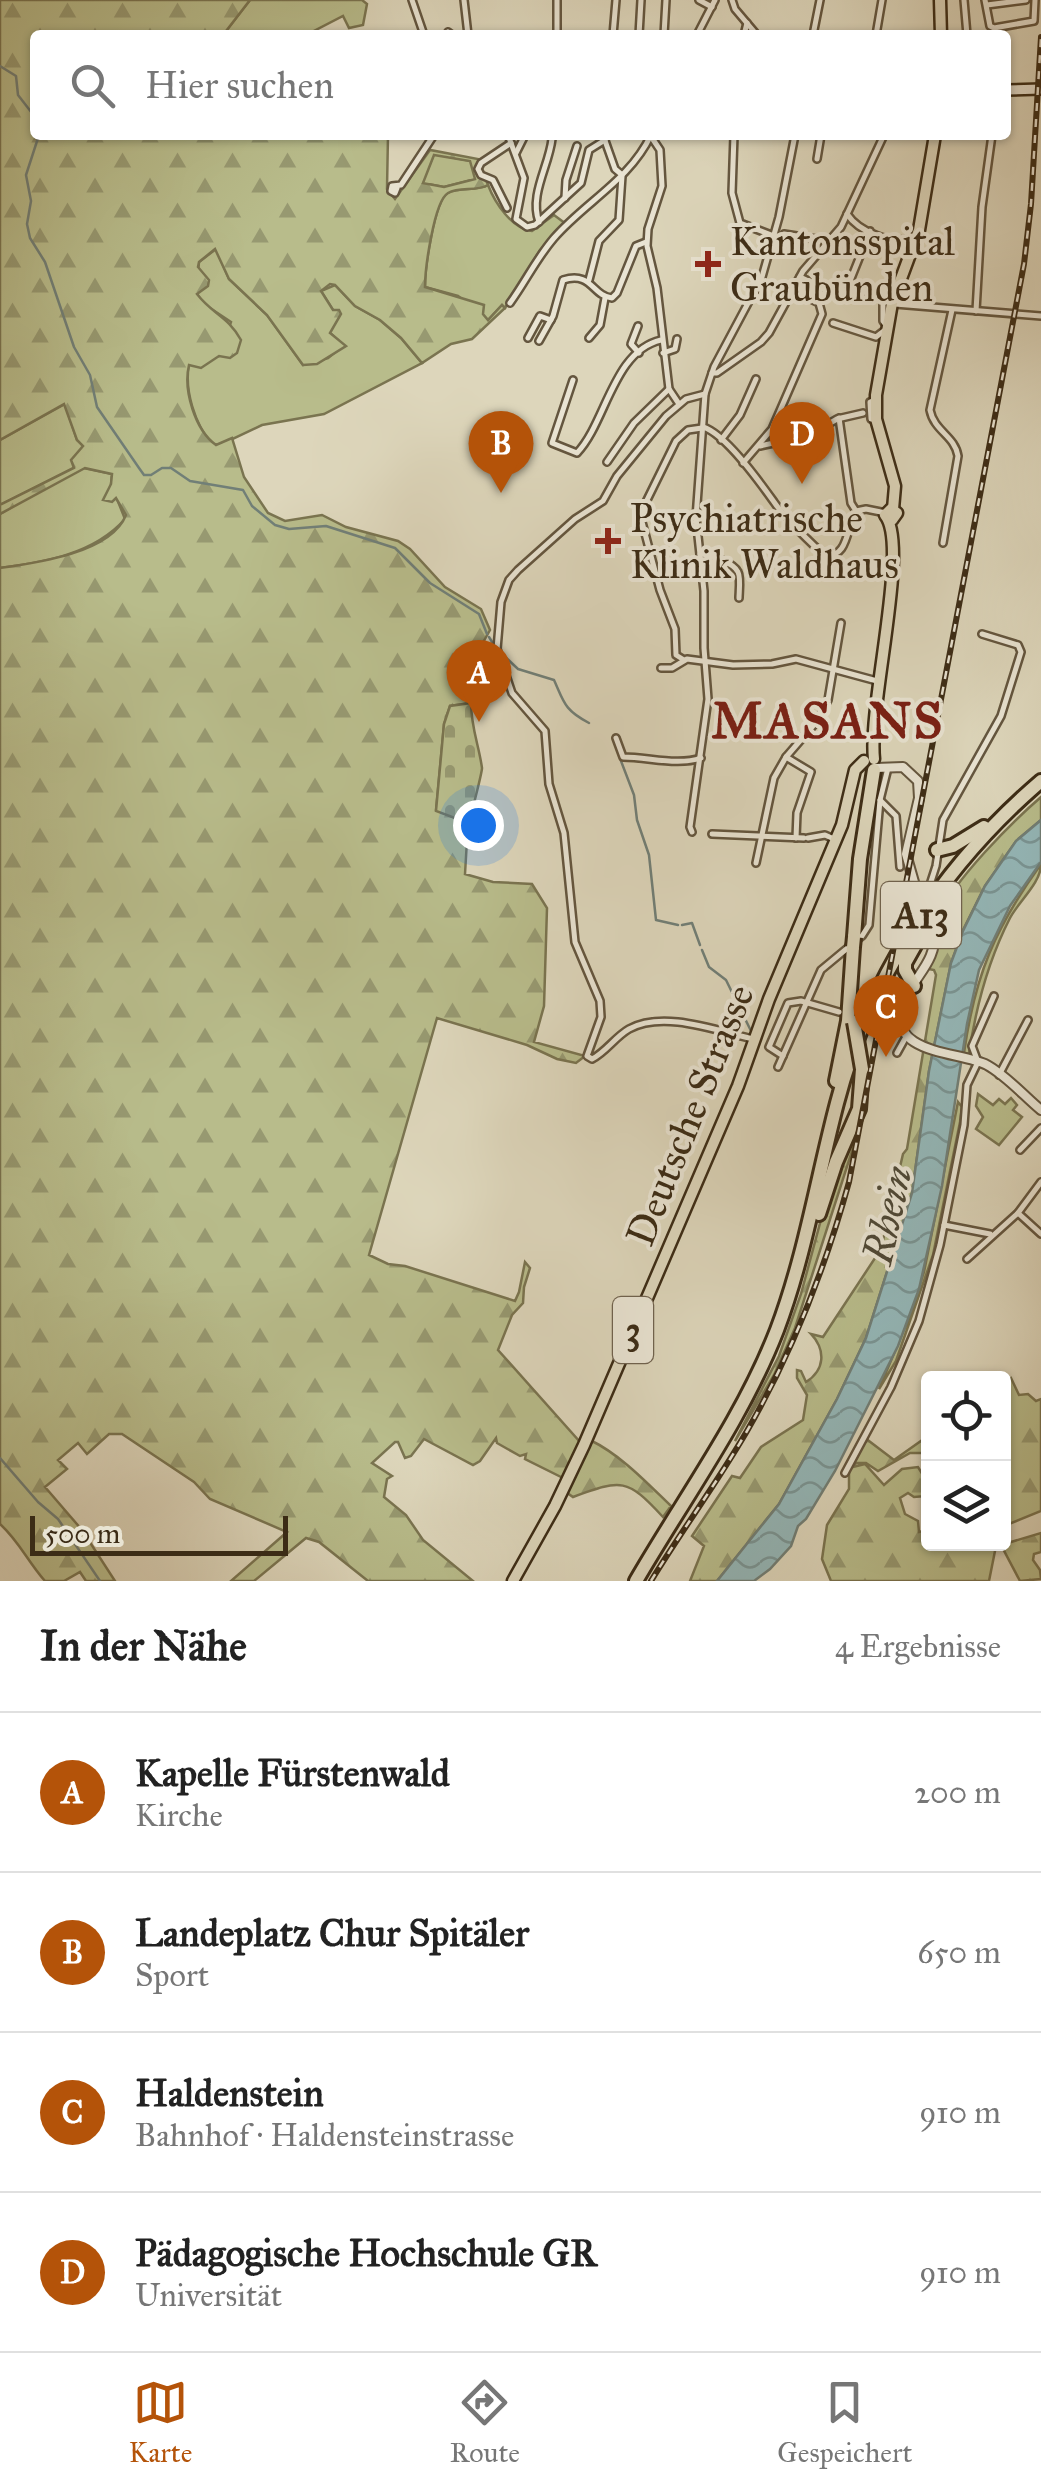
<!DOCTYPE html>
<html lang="de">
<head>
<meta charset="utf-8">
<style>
  body { margin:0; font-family:"IM FELL Great Primer",serif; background:#f6f6f6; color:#222 }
  .controls { position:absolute; right:30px; bottom:30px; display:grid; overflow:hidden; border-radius:10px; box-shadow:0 2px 8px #0004 }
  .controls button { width:90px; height:90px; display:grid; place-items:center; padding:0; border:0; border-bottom:2px solid #e0e0e0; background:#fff; color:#222; font:50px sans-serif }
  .scale { position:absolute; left:30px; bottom:25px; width:258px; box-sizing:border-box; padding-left:10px; border:5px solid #3c2c16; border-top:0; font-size:28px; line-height:35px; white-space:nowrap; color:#3c2c16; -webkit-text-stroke:8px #e9e4d3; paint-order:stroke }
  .you { position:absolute; left:478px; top:825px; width:35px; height:35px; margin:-25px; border:8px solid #fff; border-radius:50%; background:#1a73e8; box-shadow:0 0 0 15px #1a73e833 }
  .badge { display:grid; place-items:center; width:65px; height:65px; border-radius:50%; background:#b45309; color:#fff; font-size:32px; font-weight:700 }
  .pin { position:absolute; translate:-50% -82px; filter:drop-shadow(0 2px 5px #0008) }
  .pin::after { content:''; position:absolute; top:52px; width:35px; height:30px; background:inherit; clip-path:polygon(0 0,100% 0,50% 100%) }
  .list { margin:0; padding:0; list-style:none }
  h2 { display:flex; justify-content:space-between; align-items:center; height:130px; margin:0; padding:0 40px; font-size:42px }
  h2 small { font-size:32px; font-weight:400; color:#767676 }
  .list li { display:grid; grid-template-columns:65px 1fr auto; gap:30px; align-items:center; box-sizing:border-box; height:160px; padding:0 40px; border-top:2px solid #e0e0e0 }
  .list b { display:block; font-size:38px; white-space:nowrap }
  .list p { margin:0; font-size:32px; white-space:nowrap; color:#767676 }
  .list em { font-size:32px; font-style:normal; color:#767676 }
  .icon { flex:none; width:55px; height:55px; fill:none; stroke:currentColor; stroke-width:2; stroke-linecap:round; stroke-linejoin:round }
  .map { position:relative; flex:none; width:1041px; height:1581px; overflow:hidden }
  .search { position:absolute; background:#fff; box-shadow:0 2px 8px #0004; left:30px; right:30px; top:30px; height:110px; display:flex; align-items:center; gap:25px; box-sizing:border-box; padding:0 35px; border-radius:10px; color:#767676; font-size:38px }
  .sheet { height:770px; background:#fff }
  nav { display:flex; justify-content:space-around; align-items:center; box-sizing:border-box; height:140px; border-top:2px solid #e0e0e0; background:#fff; font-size:28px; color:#767676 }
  nav a { display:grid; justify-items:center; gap:5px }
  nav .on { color:#b45309 }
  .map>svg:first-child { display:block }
  .green { fill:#b8bc8b; stroke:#7a7450; stroke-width:2.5 }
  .forest { fill:url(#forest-firs); stroke:#7a7450; stroke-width:2.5; fill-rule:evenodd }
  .cemetery { fill:url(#cemetery-stones); stroke:#7a7450; stroke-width:2.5 }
  .water { fill:url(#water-waves); stroke:#717f77; stroke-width:2.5 }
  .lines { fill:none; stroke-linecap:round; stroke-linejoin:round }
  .stream { stroke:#717f77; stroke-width:2.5 }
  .minor-casing { stroke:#64563f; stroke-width:10 }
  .tertiary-casing { stroke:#64563f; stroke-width:12 }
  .secondary-casing { stroke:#3c2c16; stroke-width:14 }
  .primary-casing { stroke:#3c2c16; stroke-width:15 }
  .motorway-casing { stroke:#3c2c16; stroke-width:18 }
  .minor { stroke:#e9e4d3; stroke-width:5 }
  .tertiary { stroke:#e9e4d3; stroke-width:8 }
  .secondary { stroke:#e9e4d3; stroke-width:9 }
  .primary { stroke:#ddd6bb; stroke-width:10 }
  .motorway { stroke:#ddd6bb; stroke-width:12 }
  .rail-casing { stroke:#3c2c16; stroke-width:6 }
  .rail { stroke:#e9e4d3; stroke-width:2.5; stroke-dasharray:8; stroke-linecap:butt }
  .tertiary-bridge-casing { stroke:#64563f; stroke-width:12; stroke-linecap:butt }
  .motorway-bridge-casing { stroke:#3c2c16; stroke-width:18; stroke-linecap:butt }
  .tertiary-bridge { stroke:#e9e4d3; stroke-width:8 }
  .motorway-bridge { stroke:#ddd6bb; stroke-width:12 }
  .poi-dot { fill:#8f2418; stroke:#e9e4d3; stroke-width:4 }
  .labels { text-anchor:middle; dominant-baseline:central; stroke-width:8; stroke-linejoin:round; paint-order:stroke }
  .shield { fill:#e9e4d3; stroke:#70634f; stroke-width:2.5 }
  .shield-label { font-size:38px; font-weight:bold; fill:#3c2c16 }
  .poi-label { font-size:40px; fill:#3c2c16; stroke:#e9e4d3; text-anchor:start }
  .street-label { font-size:40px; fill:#3c2c16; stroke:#e9e4d3 }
  .water-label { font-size:42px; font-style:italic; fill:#4e4836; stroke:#e9e4d3 }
  .district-label { font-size:50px; font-weight:bold; letter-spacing:2.5px; fill:#7a1f14; stroke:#e9e4d3 }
</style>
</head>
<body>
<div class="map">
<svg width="1041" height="1581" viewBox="0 0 1041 1581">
  <defs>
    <pattern id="forest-firs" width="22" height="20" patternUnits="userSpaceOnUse" patternTransform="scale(2.5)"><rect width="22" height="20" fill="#b8bc8b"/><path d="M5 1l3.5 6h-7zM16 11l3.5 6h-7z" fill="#979971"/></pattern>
    <pattern id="cemetery-stones" width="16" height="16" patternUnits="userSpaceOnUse" patternTransform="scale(2.5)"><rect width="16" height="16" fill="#b8bc8b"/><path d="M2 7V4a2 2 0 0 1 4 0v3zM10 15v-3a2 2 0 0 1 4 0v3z" fill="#979971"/></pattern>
    <pattern id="water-waves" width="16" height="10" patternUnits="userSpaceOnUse" patternTransform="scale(2.5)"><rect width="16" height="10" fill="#94b7b8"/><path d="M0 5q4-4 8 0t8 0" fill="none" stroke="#7a9595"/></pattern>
  </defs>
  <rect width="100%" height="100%" fill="#ddd6bb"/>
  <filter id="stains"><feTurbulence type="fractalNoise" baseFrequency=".002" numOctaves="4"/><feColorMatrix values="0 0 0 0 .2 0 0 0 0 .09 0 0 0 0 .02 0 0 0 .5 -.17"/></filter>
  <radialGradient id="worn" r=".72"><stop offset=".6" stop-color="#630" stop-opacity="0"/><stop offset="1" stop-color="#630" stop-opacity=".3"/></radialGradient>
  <g class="green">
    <polygon points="250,0 362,0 367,4 363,25 349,28 343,16 306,35 223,35"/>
    <polygon points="434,154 471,161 476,179 444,187 422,183"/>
    <path d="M488 185C495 203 512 229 532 231L554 215 566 224 540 250 505 308 502 305 488 320 458 296 425 287C425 270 434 201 448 193 460 186 476 192 488 185Z"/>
    <path d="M216 249 229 279 267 315 303 365 328 358 338 350V340L329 332 333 310 321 291 335 285 355 306 380 320 401 338 422 363 324 414 262 425 220 445 212 444C195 425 184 390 189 364L219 356 231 322 204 304 196 293 199 262Z"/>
    <polygon points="65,404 77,440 84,445 75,467 0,505 0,440"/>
    <path d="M79 467 112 474 111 484 125 519C94 554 45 562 0 568V514Z"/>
    <path d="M1041 864C1041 883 1019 901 1010 918 988 961 976 1006 969 1054L964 1053C975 975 995 928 1041 864Z"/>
    <polygon points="978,1094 993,1105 999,1099 1005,1104 1011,1098 1017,1105 1013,1110 1022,1117 999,1145 976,1129 983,1117 976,1106"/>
    <polygon points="958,1102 962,1107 960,1122 933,1255 896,1361 879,1389 908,1320 924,1272"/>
  </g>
  <g class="forest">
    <path d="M0 0H250L223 35H35V135H388L387 189 395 199 430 150 478 159 488 185C476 192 460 186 448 193 434 201 425 269 425 287L484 305 483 314 488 320 502 305 505 308 472 339 451 344 422 363 401 338 380 320 355 306 335 285 330 284 321 291 333 310H339L341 314 330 333 346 346 317 364 303 365 267 315 229 279 215 249 199 262 198 267 209 280 208 286 197 294C212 314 228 316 241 340L237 353 230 358 219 356 201 368 189 365C183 390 195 430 216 445L232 438 244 477 268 513 285 521 322 515 346 527 398 541 410 549 445 587 481 609 490 630 476 655 475 664 484 661 499 662 503 682H486L479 702 450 706 444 724 436 810 468 823 465 874 493 882 532 884 547 908 544 1006 534 1042 585 1056 576 1063 557 1059 527 1045 437 1018 369 1255 388 1264 405 1266 515 1301 519 1292 525 1262 530 1268 524 1287 523 1303 512 1315 498 1350 581 1443 590 1440C621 1455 647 1483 671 1506L663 1517C627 1478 622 1479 573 1497L566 1492 571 1482 525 1459 526 1454 520 1456 497 1443 496 1438 480 1461 473 1465 424 1439 411 1456 405 1458 398 1442H395L372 1463 392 1476 387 1479 384 1497 406 1515 423 1540 473 1581H368L319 1542 306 1538 254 1581H231L287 1532 210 1499 194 1482 122 1434H109L87 1454 78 1443 58 1460 67 1469 45 1487 82 1530 115 1581H86L80 1572 64 1581H45C28 1562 19 1541 0 1524V568C36 563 111 553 126 515L116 498 112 502 103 500 111 484 112 474 85 468 0 514V505L74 468 71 460 83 446 77 440 64 404 0 440ZM434 155 470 161 475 179 444 187 423 183Z"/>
    <path d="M1041 797V820L1016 841 985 886 963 930 951 963 929 1071 912 1193 866 1338 837 1399 779 1504 717 1581H690L704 1546 692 1536 732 1476 740 1478 761 1447 803 1420 807 1395 797 1378V1370L801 1371 806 1382C825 1370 826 1350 811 1334L823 1337 881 1249 903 1154 907 1149 936 975 934 970 929 969C939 947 933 932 939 916 952 882 1013 821 1041 797Z"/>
    <polygon points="851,1137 853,1148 795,1328 774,1375 735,1441 779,1356 801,1294 830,1186"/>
    <polygon points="1011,1378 1019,1395 1028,1394 1036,1401 1041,1399 1041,1511 1004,1526 1004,1382"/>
    <polygon points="928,1436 928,1453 910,1453 878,1471 866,1463 856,1463 853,1467 865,1464 884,1485 902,1469 918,1467 928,1483 928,1499 926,1496 914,1497 908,1493 900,1498 905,1514 918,1521 919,1532 928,1530 928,1544 996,1546 989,1581 831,1581 822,1559 827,1525 849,1489 849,1472 865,1438 894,1460"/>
    <polygon points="1041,1533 1041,1552 1034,1554 1033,1560 1040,1570 1041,1579 1020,1581 1001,1545"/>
  </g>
  <path class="cemetery" d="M471 703C471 727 479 746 482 768 482 772 471 817 468 823L436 811 444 724 450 706Z"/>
  <polygon class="water" points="1041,820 1041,862 1010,906 979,970 967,1024 942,1186 919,1289 898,1346 835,1471 806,1519 798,1526 791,1546 770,1569 754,1581 717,1581 779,1504 837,1399 866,1338 912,1193 929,1071 951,963 963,931 985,886 1016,841"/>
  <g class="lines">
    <g class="stream">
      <polyline points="0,66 16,76 18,95 35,117"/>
      <polyline points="39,135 26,175 31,201 27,224 30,238 45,262 74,347 90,375 97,407 139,468 144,475 151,475 162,468 171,468 190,481 243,490 252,506 275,525 289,529 326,526 395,548 430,583 479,614 487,634"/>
      <polyline points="489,637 494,645"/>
      <path d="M501 653 518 669 554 680C564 702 564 710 589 723"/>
      <polyline points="621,761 634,795 637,820 649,855 656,920 678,925"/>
      <polyline points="682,925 692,923 700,945"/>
      <polyline points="702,950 709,967 726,980 752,1033"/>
      <polyline points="0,1458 38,1502 58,1519 100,1581"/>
    </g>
    <defs>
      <g id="minor">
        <polyline points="412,0 424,35"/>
        <polyline points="464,0 468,35"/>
        <polyline points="699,0 712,7"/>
        <polyline points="732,0 735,9 757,35"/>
        <polyline points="964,0 967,35"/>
        <polyline points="985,0 990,26 994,28 1034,21 1035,0"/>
        <polyline points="987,5 1026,0"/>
        <polyline points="448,32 452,35"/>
        <polyline points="557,35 557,0"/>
        <polyline points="595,35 602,35"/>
        <polyline points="613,35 616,0"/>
        <polyline points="639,35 641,0"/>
        <polyline points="664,35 666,0"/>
        <polyline points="697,35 715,0"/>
        <polyline points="744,35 747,23"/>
        <polyline points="813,35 820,0"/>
        <polyline points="876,35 882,0"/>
        <polyline points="508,135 524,178 516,219 527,227 535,225 581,183 589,150 605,140"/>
        <polyline points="603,135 615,169 621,174"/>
        <polyline points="650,135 660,150 662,186 648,229 647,246 657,288 669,389 679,404"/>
        <polyline points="734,135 732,193 740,223 774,236"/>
        <polyline points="516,153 525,135"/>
        <polyline points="817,159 821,135"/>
        <polyline points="397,188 395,193 391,191 392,186 401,185 434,135"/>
        <polyline points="565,198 566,180 577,146"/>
        <polyline points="507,208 493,180 481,175 478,169 481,163 511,143"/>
        <path d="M847 214C859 232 892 245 912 238"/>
        <path d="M539 222C529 195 549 166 552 139"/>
        <polyline points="870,231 848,286 883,299 883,321 886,325"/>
        <polyline points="784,234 829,241"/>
        <polyline points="800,277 838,295"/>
        <polyline points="589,280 599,241 619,220 622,176"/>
        <path d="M510 303C526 281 536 259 554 238 585 202 630 180 651 135"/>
        <polyline points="895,304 1041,316"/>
        <polyline points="976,311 982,207 992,135"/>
        <polyline points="833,323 876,337 885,330"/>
        <polyline points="638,326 631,344 639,353"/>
        <polyline points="528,338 540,316 551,320"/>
        <polyline points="589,338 600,325 605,298"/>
        <path d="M539 341 553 316 563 280C592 271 592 296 612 298L617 293 636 246 646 242"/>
        <polyline points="663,353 675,349 677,339"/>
        <polyline points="712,373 717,373 761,342 769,333 803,271 841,227 884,135"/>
        <path d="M573 380 552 443 577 453C606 423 613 351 661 340"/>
        <path d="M705 394 686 399 666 416 617 476 603 501 575 519 518 570 509 580 501 602 497 649 512 693 545 731 549 784 564 833 575 942 600 1001 601 1017 587 1056 592 1059C606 1052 615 1037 629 1029 664 1010 717 1031 753 1039"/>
        <polyline points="839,418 851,503 856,511"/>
        <polyline points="875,419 871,419 870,402 875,400"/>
        <path d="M703 427C726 434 761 484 774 502 787 521 808 540 824 555 849 559 846 527 856 511"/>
        <polyline points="721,440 740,415 756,379"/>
        <polyline points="760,446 810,435 837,419 863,413"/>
        <polyline points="607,462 634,423 669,389"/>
        <polyline points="743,463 772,429 822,314 819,303 793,290"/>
        <polyline points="856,511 866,509 886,513"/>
        <path d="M943 543 958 456C955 436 934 431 930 410L952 310"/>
        <path d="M700 554C709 554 734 563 738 572 741 578 739 592 739 598"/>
        <polyline points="684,660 676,655 675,629 660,590 642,522 646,502 676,441 688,430 702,428"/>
        <polyline points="661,668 672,668 687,659 733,665 772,664 796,659 877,681"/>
        <path d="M616 738 623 757C649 757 677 766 701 758"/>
        <polyline points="786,757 811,772 797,813 796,838"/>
        <polyline points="880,800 896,816 900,867"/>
        <polyline points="692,832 690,827 708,699 704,648 704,591 696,518 705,394 714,367 762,277 779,217 795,135"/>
        <polyline points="712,834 804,838"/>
        <polyline points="808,838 825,835 834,839"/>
        <polyline points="756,863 774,778 786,757 818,720 828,700 841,623"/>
        <polyline points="927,894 936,866 943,820 1001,716 1021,652 1018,645 982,634"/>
        <polyline points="897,1053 907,1035"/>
        <polyline points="783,1056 769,1047 788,1003 801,1001 839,1012"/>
        <polyline points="778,1067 821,970 862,936 869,925 880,800 888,768"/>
        <polyline points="999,1075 1028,1020"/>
        <polyline points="1020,1150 1041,1128"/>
        <polyline points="1018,1213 1041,1234"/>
        <polyline points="944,1225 990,1234"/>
        <polyline points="967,1259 1018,1213 1041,1182"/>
        <polyline points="845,1473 891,1387 919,1321 940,1245 964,1125 967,1085 978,1062 972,1046 994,996"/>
      </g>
      <g id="tertiary">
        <polyline points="876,768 903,767 918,781 919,798 906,854 918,896 923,900"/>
        <path d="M935 928C937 966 912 975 903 1006 887 1055 960 1051 987 1065 1007 1076 1024 1096 1041 1110"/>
      </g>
      <polyline id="secondary" points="1006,90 1041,89"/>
      <g id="primary">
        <polyline points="940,0 941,35"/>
        <polyline points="893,509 895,486 876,419 876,395 892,303 919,230 935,135"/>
        <path d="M874 759C868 704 910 546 885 515L891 509 897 513 892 520"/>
        <polyline points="513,1581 555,1506 584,1445 738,1086 769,999 842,825 855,770 864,761"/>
      </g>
      <g id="motorway">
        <polyline points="937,850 953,846 984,827"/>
        <polyline points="854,937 860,859 874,770"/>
        <polyline points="914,986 905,970 905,963 945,892"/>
        <polyline points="836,1081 848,1021 853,947"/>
        <polyline points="819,1214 836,1162 859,1109 862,1069"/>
        <path d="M636 1581C684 1498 742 1420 777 1330 805 1256 817 1179 837 1103 870 976 942 866 1041 781"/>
      </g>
    </defs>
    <use href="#minor" class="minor-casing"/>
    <use href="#tertiary" class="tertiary-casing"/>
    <use href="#secondary" class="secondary-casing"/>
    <use href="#primary" class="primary-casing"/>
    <use href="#motorway" class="motorway-casing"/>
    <use href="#minor" class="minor"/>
    <use href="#tertiary" class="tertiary"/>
    <use href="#secondary" class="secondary"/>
    <use href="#primary" class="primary"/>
    <use href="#motorway" class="motorway"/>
    <defs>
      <path id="rail" d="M651 1581C682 1530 717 1483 747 1431 792 1353 825 1269 849 1182L1024 264 1031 204 1041 37"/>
    </defs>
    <use href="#rail" class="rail-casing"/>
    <use href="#rail" class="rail"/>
    <defs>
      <polyline id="tertiary-bridge" points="927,898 935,928"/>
      <g id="motorway-bridge">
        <polyline points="853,947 854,937"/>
        <polyline points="854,1022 862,1069"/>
      </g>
    </defs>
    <use href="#tertiary-bridge" class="tertiary-bridge-casing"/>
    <use href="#motorway-bridge" class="motorway-bridge-casing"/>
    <use href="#tertiary-bridge" class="tertiary-bridge"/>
    <use href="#motorway-bridge" class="motorway-bridge"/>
  </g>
  <g class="poi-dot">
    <path d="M703 249h10v10h10v10h-10v10h-10v-10h-10v-10h10z"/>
    <path d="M603 526h10v10h10v10h-10v10h-10v-10h-10v-10h10z"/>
  </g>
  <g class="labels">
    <g class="shield">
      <rect x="881" y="882" width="80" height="66" rx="8"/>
      <rect x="613" y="1297" width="40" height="66" rx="8"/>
    </g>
    <g class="shield-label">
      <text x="921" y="915">A13</text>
      <text x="633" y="1330">3</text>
    </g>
    <g class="poi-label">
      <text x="730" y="241">Kantonsspital<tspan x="730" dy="46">Graubünden</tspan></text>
      <text x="630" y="518">Psychiatrische<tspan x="630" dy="46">Klinik Waldhaus</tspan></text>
    </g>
    <g class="street-label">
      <text transform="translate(690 1115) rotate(-68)">Deutsche Strasse</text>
    </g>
    <g class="water-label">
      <text transform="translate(888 1215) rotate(-77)">Rhein</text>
    </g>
    <g class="district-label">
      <text x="828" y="721">MASANS</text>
    </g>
  </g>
  <rect width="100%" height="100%" filter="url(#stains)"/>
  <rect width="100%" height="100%" fill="url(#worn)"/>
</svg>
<div class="controls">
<button><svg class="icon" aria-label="locate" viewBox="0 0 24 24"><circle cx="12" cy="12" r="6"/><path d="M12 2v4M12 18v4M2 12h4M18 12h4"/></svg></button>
<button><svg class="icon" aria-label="layers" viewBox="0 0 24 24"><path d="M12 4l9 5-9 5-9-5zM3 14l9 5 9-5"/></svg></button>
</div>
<div class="scale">500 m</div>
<div class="you"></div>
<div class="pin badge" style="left:479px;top:722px">A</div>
<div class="pin badge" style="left:501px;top:493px">B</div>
<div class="pin badge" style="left:886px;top:1057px">C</div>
<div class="pin badge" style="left:802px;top:484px">D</div>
<div class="search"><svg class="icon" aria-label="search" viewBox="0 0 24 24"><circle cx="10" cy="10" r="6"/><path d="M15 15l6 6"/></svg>Hier suchen</div>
</div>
<section class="sheet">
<h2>In der Nähe<small>4 Ergebnisse</small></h2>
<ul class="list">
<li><span class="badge">A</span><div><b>Kapelle Fürstenwald</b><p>Kirche</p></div><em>200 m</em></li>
<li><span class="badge">B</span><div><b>Landeplatz Chur Spitäler</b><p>Sport</p></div><em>650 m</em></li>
<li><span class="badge">C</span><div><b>Haldenstein</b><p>Bahnhof · Haldensteinstrasse</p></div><em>910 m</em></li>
<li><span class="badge">D</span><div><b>Pädagogische Hochschule GR</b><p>Universität</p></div><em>910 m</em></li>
</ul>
</section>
<nav>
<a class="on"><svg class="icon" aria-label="map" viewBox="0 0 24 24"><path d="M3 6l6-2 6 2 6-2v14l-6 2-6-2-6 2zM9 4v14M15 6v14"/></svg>Karte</a>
<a><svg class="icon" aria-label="directions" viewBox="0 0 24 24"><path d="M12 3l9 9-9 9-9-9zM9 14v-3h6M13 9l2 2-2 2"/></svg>Route</a>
<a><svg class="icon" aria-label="saved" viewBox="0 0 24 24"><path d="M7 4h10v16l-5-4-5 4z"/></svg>Gespeichert</a>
</nav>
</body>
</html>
